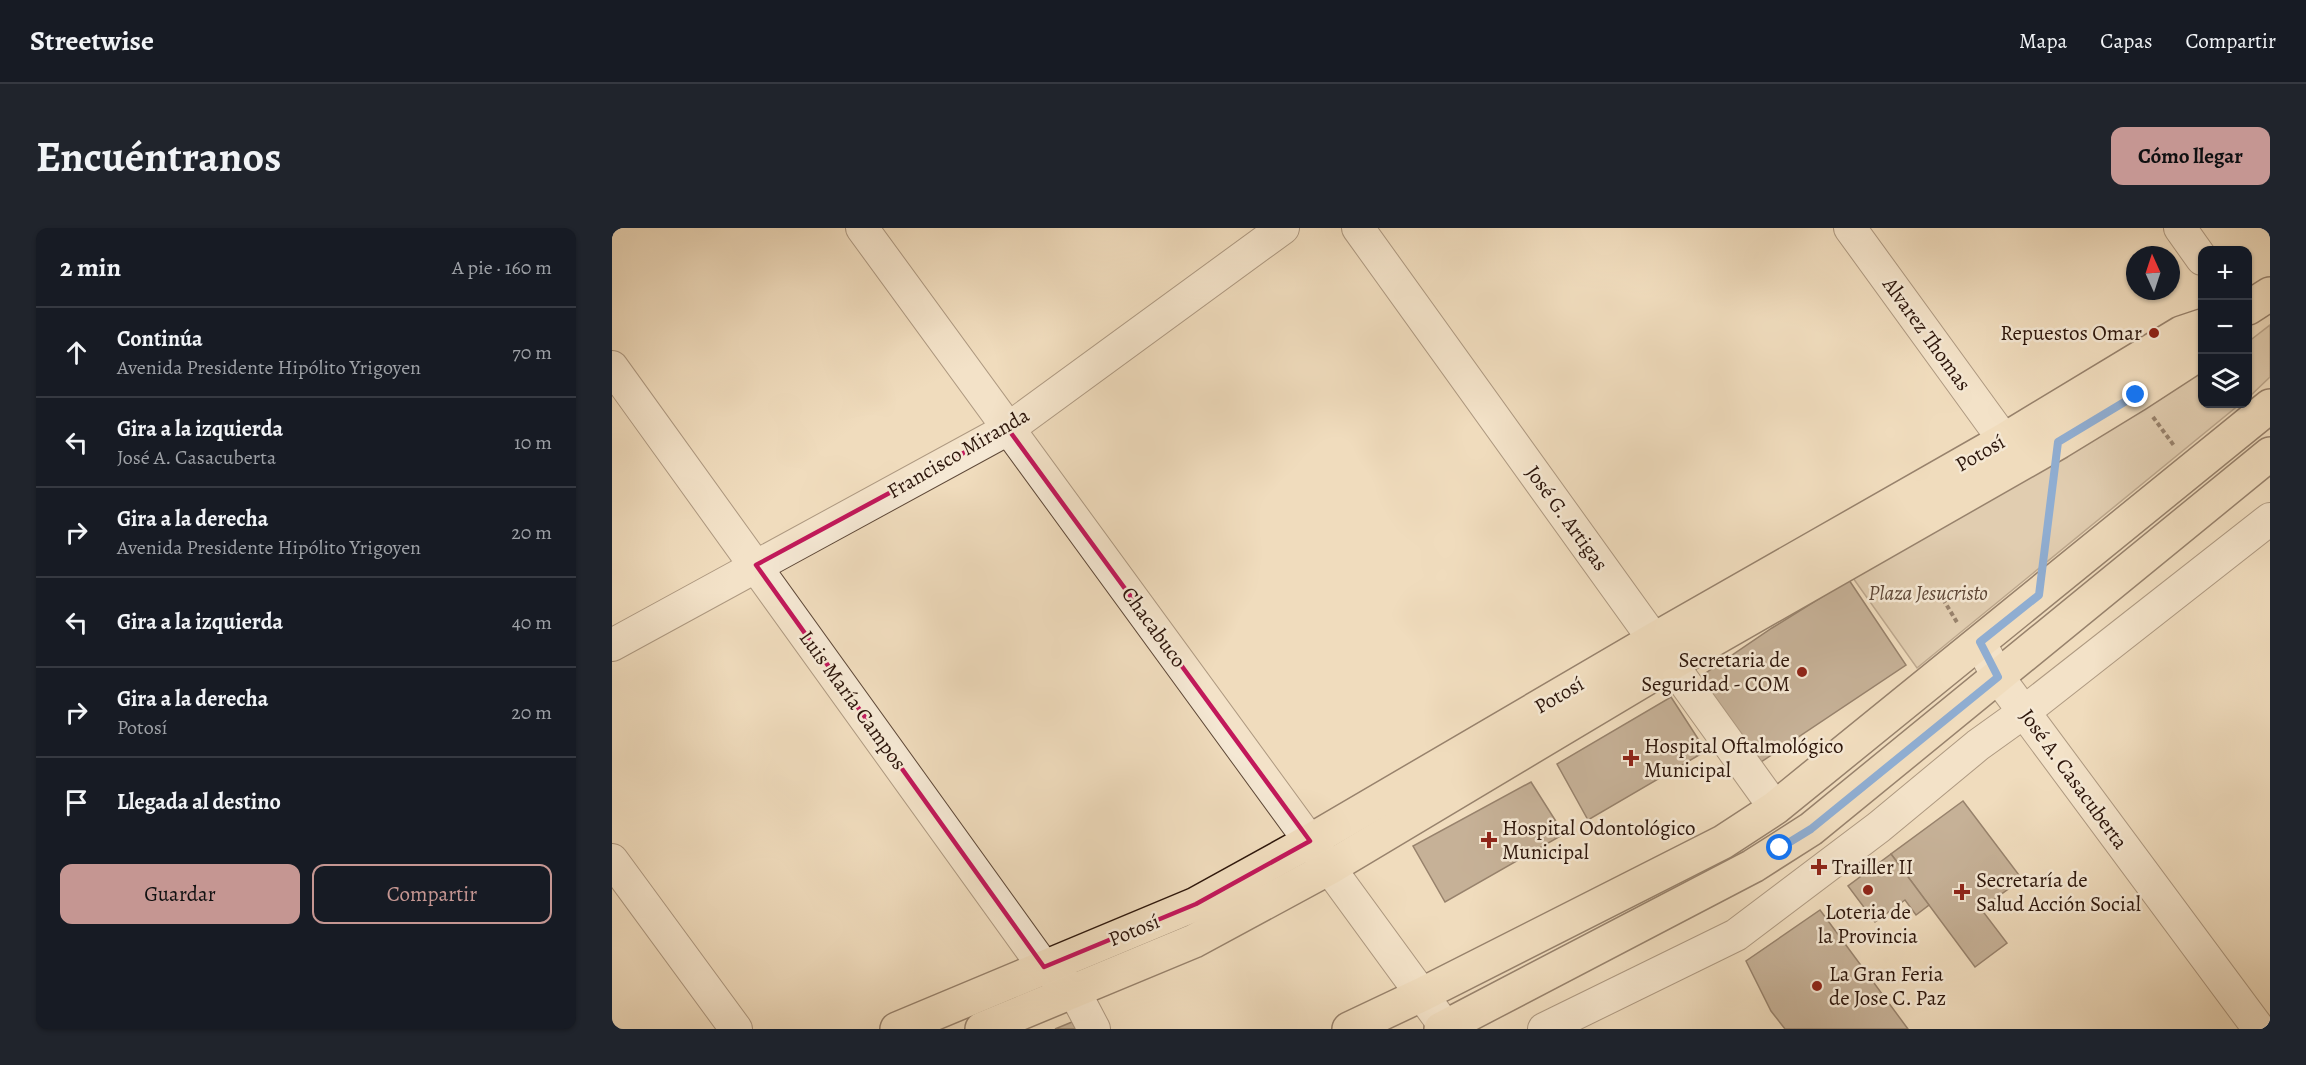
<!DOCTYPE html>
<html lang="es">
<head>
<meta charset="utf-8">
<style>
  body { margin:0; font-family:Alegreya,serif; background:#20242c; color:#f1f3f6 }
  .controls { position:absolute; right:18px; top:18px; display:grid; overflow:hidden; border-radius:12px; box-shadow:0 2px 4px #0004 }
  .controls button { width:54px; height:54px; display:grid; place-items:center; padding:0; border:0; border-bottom:2px solid #363941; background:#171b24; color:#f1f3f6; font:30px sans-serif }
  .compass { position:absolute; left:1514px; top:18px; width:54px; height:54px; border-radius:50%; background:#171b24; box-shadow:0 2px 4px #0004; rotate:357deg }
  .stop { position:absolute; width:18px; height:18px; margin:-14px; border:4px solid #1a73e8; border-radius:50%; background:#fff }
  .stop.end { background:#1a73e8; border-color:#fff; box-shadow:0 2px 6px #0008 }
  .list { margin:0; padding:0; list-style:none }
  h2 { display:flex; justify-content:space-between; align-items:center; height:78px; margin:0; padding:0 24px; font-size:26px }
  h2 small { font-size:20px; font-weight:400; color:#9ea1a6 }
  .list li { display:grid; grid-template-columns:39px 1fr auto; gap:18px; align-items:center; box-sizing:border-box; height:90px; padding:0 24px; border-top:2px solid #363941 }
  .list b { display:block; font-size:22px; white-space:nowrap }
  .list p { margin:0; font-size:20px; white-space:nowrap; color:#9ea1a6 }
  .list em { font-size:20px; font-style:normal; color:#9ea1a6 }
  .actions { display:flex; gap:12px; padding:18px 24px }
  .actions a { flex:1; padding:14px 0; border:2px solid #c59692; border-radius:12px; text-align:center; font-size:21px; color:#c59692 }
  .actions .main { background:#c59692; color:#111 }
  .icon { flex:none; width:33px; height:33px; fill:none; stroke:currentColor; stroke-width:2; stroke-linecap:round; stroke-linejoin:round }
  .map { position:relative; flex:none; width:1658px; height:801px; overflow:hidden; border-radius:12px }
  header { display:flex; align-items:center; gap:36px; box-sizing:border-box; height:84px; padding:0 30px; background:#171b24; border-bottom:2px solid #363941 }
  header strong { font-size:28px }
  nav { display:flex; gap:33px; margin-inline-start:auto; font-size:21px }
  .intro { display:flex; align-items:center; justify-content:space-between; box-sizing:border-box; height:144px; padding:0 36px }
  h1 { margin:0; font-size:42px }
  .button { padding:15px 27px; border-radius:12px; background:#c59692; color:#111; font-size:21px; font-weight:700 }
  main { display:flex; gap:36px; padding:0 36px }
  aside { flex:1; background:#171b24; border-radius:12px; box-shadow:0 2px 4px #0004 }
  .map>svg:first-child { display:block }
  .green { fill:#cfba9f; stroke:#7e6855; stroke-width:1.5 }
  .building { fill:#927d68; stroke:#2d160b; stroke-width:1.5 }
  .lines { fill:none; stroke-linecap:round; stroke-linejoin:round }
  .minor-casing { stroke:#5e4838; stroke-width:34 }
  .major-casing { stroke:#2d160b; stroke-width:36 }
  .path { stroke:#2d160b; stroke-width:4; stroke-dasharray:4.5 3; stroke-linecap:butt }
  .minor { stroke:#f5e8d4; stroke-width:32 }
  .major { stroke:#f0dcbd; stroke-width:33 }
  .route { stroke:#1a73e8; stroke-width:8 }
  .marked { fill:none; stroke:#c2185b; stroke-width:4.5; stroke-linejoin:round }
  .poi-dot { fill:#8f2418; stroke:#f5e8d4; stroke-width:2 }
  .labels { text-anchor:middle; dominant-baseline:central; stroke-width:5; stroke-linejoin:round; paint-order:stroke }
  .poi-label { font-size:21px; fill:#2d160b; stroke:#f5e8d4; text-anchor:start }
  .street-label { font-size:21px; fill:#2d160b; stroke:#f5e8d4 }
  .park-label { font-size:21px; font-style:italic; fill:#5e4737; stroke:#f5e8d4 }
</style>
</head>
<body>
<header>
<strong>Streetwise</strong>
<nav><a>Mapa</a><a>Capas</a><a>Compartir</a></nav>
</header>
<div class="intro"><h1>Encuéntranos</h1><a class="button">Cómo llegar</a></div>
<main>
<aside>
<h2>2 min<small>A pie · 160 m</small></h2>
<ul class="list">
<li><svg class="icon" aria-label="ahead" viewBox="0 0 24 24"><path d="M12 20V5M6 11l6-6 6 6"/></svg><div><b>Continúa</b><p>Avenida Presidente Hipólito Yrigoyen</p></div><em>70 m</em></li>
<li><svg class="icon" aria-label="left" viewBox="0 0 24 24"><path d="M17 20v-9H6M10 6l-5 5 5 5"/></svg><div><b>Gira a la izquierda</b><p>José A. Casacuberta</p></div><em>10 m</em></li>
<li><svg class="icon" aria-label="right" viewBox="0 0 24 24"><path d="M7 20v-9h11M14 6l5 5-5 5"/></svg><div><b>Gira a la derecha</b><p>Avenida Presidente Hipólito Yrigoyen</p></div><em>20 m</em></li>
<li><svg class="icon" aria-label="left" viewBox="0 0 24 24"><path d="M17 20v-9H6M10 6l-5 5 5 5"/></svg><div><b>Gira a la izquierda</b></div><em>40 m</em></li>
<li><svg class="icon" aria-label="right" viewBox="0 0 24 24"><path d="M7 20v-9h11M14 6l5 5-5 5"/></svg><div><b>Gira a la derecha</b><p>Potosí</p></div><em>20 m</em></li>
<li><svg class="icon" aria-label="arrive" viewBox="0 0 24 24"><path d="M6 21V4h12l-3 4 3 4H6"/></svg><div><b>Llegada al destino</b></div></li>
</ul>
<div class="actions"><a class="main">Guardar</a><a>Compartir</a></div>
</aside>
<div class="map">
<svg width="1658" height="801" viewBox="0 0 1658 801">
  <rect width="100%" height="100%" fill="#f0dcbd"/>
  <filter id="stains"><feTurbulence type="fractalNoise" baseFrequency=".00333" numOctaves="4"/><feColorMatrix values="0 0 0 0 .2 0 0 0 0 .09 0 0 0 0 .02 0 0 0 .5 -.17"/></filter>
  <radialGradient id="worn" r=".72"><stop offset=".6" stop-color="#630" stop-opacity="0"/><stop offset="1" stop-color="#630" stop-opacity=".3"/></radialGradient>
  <g class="green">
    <polygon points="1658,97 1658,149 1636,170 1636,114"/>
    <polygon points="1590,144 1590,176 1628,176 1305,440 1241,350"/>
  </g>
  <g class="building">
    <polygon points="1237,352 1294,437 1146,536 1085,451 1160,400"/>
    <polygon points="1059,469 1094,523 976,592 945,536"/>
    <polygon points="919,554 952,606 833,674 801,618"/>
    <polygon points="1351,573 1410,651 1369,681 1395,715 1363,739 1279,626"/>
    <polygon points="1279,626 1317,677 1304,687 1293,672 1263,694 1236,658"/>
    <polygon points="1208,682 1296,801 1173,801 1159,783 1134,733"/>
    <polygon points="460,794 464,801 443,801"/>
  </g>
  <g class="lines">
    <defs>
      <g id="minor">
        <polyline points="250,0 835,801"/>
        <polyline points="746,0 1163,580"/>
        <polyline points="1238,0 1392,212"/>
        <polyline points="1568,0 1590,31"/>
        <polyline points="0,139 432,739 462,763 482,801"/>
        <polyline points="1368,415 1386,449 1647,801"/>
        <polyline points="0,417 396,201 671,0"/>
        <polyline points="0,632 124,801"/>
        <polyline points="932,801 1124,707 1267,599 1366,517 1412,484 1658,291"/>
      </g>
      <g id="major">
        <polyline points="1636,80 1658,66"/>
        <polyline points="285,801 584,676 698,613 1043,411 1392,212 1569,105 1590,98"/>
        <polyline points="370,801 582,713 717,640 1060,435 1447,214 1524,167 1581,130 1590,121"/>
        <polyline points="737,801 811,766 1111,614 1163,580 1658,178"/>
        <polyline points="829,801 1141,638 1199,601 1658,226"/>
      </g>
    </defs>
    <use href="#minor" class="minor-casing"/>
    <use href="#major" class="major-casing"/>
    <g class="path">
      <polyline points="1541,189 1563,219"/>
      <polyline points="1433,323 1442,251"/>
      <polyline points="1331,371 1346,396"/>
    </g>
    <use href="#minor" class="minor"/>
    <use href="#major" class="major"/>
  </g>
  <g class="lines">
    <polyline class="route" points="1168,620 1199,601 1386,449 1368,414 1427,367 1446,214 1524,167"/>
  </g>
  <path d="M0 0H1658V801H0ZM396 201 698 613 584 676 432 739 144 337Z" fill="#f0dcbd" fill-opacity=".55" fill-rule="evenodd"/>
  <path class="marked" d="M396 201 698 613 584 676 432 739 144 337Z"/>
  <g class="poi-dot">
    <circle cx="1542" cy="105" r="6"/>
    <circle cx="1190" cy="444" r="6"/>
    <path d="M1016 521h6v6h6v6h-6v6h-6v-6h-6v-6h6z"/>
    <path d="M874 603h6v6h6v6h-6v6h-6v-6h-6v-6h6z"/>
    <path d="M1204 630h6v6h6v6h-6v6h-6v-6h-6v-6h6z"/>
    <circle cx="1256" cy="662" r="6"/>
    <path d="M1347 655h6v6h6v6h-6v6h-6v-6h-6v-6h6z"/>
    <circle cx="1205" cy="758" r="6"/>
  </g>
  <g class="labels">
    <g class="poi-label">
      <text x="1530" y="105" text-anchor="end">Repuestos Omar</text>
      <text x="1178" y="432" text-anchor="end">Secretaria de<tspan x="1178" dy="24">Seguridad - COM</tspan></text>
      <text x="1032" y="518">Hospital Oftalmológico<tspan x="1032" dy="24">Municipal</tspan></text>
      <text x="890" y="600">Hospital Odontológico<tspan x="890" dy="24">Municipal</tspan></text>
      <text x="1220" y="639">Trailler II</text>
      <text x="1364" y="652">Secretaría de<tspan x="1364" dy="24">Salud Acción Social</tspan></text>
      <text x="1256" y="684" text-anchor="middle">Loteria de<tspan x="1256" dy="24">la Provincia</tspan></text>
      <text x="1217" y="746">La Gran Feria<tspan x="1217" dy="24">de Jose C. Paz</tspan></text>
    </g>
    <g class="street-label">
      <text transform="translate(1315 106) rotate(54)">Alvarez Thomas</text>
      <text transform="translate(346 225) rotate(-30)">Francisco Miranda</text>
      <text transform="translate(1368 225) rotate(-30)">Potosí</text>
      <text transform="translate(955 290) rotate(54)">José G. Artigas</text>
      <text transform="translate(542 399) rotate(54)">Chacabuco</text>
      <text transform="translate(947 467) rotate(-30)">Potosí</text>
      <text transform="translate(241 472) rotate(54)">Luis María Campos</text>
      <text transform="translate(1462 551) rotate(54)">José A. Casacuberta</text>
      <text transform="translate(522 702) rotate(-22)">Potosí</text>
    </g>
    <g class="park-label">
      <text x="1316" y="365">Plaza Jesucristo</text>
    </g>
  </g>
  <rect width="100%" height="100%" filter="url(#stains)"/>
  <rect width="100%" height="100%" fill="url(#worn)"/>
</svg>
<div class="controls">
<button>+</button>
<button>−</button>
<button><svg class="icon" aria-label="layers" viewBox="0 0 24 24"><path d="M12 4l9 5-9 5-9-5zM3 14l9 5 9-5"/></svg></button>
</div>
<svg class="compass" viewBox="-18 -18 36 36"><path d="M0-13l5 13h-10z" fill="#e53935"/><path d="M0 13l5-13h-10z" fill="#9ea1a6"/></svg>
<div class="stop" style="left:1168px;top:620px"></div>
<div class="stop end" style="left:1524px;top:167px"></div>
</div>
</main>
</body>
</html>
